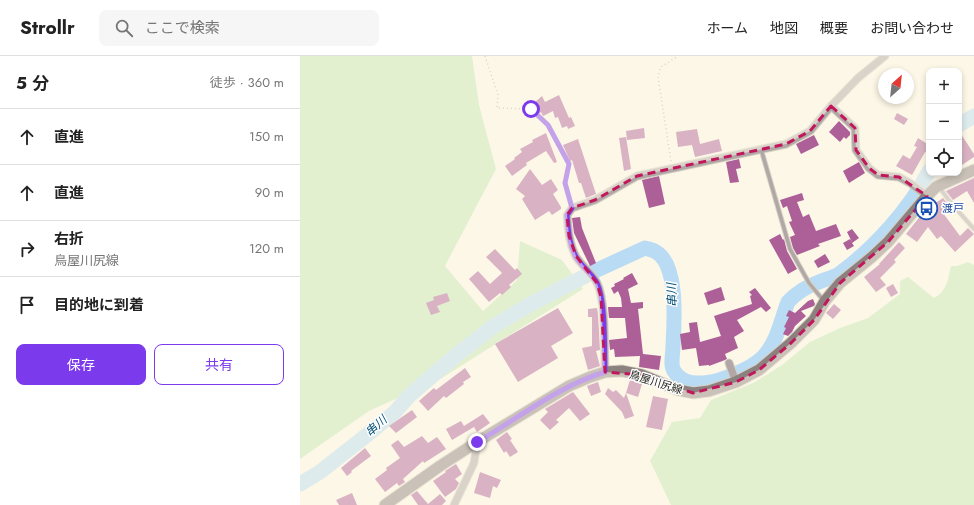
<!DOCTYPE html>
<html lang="ja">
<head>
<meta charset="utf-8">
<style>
  body { margin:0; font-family:Jost,"Noto Sans JP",sans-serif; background:#f6f6f6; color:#222 }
  .controls { position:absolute; right:12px; top:12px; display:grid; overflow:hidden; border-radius:8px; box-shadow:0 2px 6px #0003 }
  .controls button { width:36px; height:36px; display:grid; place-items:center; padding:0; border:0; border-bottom:1px solid #e0e0e0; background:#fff; color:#222; font:20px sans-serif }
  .compass { position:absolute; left:578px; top:12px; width:36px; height:36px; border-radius:50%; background:#fff; box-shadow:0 2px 6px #0003; rotate:27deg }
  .stop { position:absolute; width:12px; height:12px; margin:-9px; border:3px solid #7c3aed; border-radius:50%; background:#fff }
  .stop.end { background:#7c3aed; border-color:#fff; box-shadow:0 1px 4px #0008 }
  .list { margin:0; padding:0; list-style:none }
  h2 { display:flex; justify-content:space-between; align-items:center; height:52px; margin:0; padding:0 16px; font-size:17px }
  h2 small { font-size:13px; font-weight:400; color:#767676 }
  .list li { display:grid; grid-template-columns:26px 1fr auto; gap:12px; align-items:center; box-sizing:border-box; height:56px; padding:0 16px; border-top:1px solid #e0e0e0 }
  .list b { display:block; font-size:15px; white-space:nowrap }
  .list p { margin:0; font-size:13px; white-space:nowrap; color:#767676 }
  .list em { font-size:13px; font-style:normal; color:#767676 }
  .actions { display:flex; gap:8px; padding:12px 16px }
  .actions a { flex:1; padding:9px 0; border:1px solid #7c3aed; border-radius:8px; text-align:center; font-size:14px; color:#7c3aed }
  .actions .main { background:#7c3aed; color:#fff }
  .icon { flex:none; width:22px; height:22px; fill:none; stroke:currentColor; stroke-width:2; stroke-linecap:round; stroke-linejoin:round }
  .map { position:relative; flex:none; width:674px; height:449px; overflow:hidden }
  header { display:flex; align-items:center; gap:24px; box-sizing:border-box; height:56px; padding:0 20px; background:#fff; border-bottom:1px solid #e0e0e0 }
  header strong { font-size:19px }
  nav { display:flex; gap:22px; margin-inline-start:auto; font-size:14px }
  .search { width:280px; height:36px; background:#f6f6f6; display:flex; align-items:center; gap:10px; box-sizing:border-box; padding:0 14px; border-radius:8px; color:#767676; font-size:15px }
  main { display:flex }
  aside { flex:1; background:#fff }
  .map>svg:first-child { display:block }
  .green { fill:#c0e7b4 }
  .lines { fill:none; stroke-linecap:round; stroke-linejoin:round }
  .river { stroke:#b9dbf4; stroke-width:15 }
  .building { fill:#ad5f98 }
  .lane-casing { stroke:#d6d1c3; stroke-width:5.5 }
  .street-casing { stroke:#d6d1c3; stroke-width:9 }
  .secondary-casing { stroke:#d6d1c3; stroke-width:13 }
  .path { stroke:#aea99d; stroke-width:1.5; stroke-dasharray:1 3; stroke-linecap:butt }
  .lane { stroke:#b0a7a6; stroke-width:3.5 }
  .street { stroke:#b0a7a6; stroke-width:7 }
  .secondary { stroke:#8d817f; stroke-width:11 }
  .route { stroke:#7c3aed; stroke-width:5 }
  .marked { fill:none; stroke:#c2185b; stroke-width:3; stroke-dasharray:8 5; stroke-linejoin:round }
  .labels { text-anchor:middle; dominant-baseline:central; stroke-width:3; stroke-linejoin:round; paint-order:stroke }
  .transit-label { font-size:11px; fill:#164399; stroke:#fff; text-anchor:start }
  .street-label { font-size:11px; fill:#27251f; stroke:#fff }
  .water-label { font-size:12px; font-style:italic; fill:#06527a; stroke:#fff }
</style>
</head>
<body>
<header>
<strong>Strollr</strong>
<div class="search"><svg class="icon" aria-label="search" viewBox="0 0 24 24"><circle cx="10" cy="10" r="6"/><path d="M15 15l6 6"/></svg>ここで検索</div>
<nav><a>ホーム</a><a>地図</a><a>概要</a><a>お問い合わせ</a></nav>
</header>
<main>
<aside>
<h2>5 分<small>徒歩 · 360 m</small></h2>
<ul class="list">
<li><svg class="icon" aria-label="ahead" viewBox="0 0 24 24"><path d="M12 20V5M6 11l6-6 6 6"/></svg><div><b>直進</b></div><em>150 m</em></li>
<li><svg class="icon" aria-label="ahead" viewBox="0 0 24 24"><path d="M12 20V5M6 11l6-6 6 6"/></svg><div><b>直進</b></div><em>90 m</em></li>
<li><svg class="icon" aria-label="right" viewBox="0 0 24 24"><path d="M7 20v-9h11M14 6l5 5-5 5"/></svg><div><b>右折</b><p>鳥屋川尻線</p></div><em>120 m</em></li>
<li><svg class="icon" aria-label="arrive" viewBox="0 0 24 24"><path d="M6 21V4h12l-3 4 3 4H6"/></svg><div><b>目的地に到着</b></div></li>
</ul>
<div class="actions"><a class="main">保存</a><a>共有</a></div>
</aside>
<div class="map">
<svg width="674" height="449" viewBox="0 0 674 449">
  <rect width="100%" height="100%" fill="#fdf7e7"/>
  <g class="green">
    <polygon points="0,0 172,0 179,49 196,113 145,210 183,255 217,224 220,185 262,204 283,233 142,322 69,355 0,403"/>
    <path d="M668 206 674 209V449H371L350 405 372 366 400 362 411 344 453 327 482 309 510 286 540 272 568 262 600 238V225L608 221 634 242C647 235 648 223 651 210H657Z"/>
  </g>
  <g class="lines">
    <g class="river">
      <polyline points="659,69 674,60"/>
      <path d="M0 428 20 416 67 379 95 356 109 340 154 301 194 270 229 249 295 215 345 192C348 193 353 194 356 196 379 209 374 268 373 291 373 298 370 309 374 315 390 342 447 317 463 301 477 287 481 264 488 246 496 237 508 230 519 226 525 223 533 222 539 218 573 193 610 153 629 115"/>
    </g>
  </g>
  <g class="building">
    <polygon points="259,39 269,62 271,61 275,70 268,73 267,70 262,72 258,61 255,62 253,55 243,60 241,56 239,58 234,47 242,40 245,46"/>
    <polygon points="597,57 608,63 604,69 594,63"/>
    <polygon points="539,65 550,76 550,79 546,83 544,81 540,86 529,76"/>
    <polygon points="344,72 345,82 327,84 326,75"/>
    <polygon points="397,73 400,88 419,83 422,95 395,101 392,89 378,91 376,76"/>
    <polygon points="659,75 674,98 674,101 659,111"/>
    <polygon points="246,77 257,106 254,107 246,95 226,107 227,109 212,120 205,110 215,103 214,102 222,96 220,93 233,86 232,84"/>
    <polygon points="514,79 519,89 501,98 496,88"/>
    <polygon points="326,81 331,113 324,115 319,82"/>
    <polygon points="618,82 629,89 629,98 625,96 612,119 596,110 603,99 610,103 617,91 614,90"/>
    <polygon points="278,83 296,138 286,142 281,127 279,127 272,104 270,105 263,89"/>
    <polygon points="439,103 441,112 436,113 439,126 430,127 426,106"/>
    <polygon points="559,106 565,117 549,127 543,115"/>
    <polygon points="230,113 242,129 251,123 258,134 253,138 261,151 261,153 252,159 249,155 235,164 222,143 225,140 216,133"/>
    <polygon points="359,120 365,148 349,152 342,124"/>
    <polygon points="674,122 674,147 667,135 653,144 646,135"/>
    <polygon points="502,137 504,144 497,146 503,161 509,158 516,175 536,168 541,180 518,188 520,190 497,199 493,192 490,181 495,179 489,166 492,165 487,150 483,152 480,144"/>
    <polygon points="643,142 651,152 643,157 660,180 668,172 674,178 655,196 641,180 637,183 628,171 617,186 606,178 625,154"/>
    <polygon points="280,161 282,172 296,207 290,210 274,177 272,162"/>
    <polygon points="552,173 559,182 552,187 554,190 547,194 543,187 550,183 552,186 547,176"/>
    <polygon points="480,178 483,184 484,183 487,195 497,213 488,218 469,184"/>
    <polygon points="599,186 605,192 594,204 596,206 580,222 586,229 576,236 564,221 580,208 579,208"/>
    <polygon points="195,193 215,214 217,212 222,218 209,229 211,231 202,239 200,237 189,246 169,223 178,215 190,228 202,217 186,201"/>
    <polygon points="525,198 530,206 518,212 514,205"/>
    <polygon points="332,217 338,228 328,233 331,247 343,246 343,252 338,253 343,298 361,300 359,314 339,311 340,300 315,301 314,293 310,294 309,284 327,282 325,262 309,262 308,251 322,251 321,242 318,235 314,238 311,232 315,230 314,228 324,223 323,222"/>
    <polygon points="593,228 598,237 591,241 586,232"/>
    <polygon points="421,231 425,244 408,249 404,237"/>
    <polygon points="455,232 471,252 466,256 461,251 437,264 444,275 434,281 438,292 425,298 427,303 425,304 409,310 409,309 399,310 396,292 382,294 380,278 390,276 389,267 397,266 400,286 421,280 414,260 452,248 450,240 452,239 449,236"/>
    <polygon points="147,237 150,245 137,250 140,256 131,259 126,247 134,244 133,241"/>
    <polygon points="513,243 515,248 514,250 501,255 506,260 495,270 492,276 488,280 483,278 486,272 484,271 489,261 486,260 489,254 495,257 508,245"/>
    <polygon points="534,248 541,254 533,263 526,257"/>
    <polygon points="258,252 273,277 251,290 258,302 218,326 195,288"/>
    <polygon points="297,252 298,258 300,294 296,295 300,310 288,314 282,292 292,290 292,261 288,261 288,253"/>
    <polygon points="165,312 171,321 163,326 164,328 146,342 144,340 128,355 119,345 134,332 136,334"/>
    <polygon points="330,324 342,328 338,341 326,337"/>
    <polygon points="298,326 301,336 291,340 287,330"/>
    <polygon points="308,332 313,336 316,334 324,342 326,337 334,360 325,363 322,356 305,338"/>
    <polygon points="273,336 290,358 280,365 269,352 256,364 259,366 250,374 240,364 248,356 245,353"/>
    <polygon points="353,340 368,343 362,374 346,371"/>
    <polygon points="112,354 117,361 96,377 89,370"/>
    <polygon points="183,358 190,367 177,376 174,371 152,384 146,373 161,365 164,370"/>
    <polygon points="207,376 212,383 210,384 218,396 210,401 206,395 204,397 196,384"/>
    <polygon points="122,380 128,387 137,381 146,393 124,407 123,405 103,423 105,426 99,430 97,427 85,436 75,423 87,414 86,412 100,402 91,389 98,384 104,391"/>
    <polygon points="65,392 71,400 51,415 52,416 47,420 41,412"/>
    <polygon points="156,408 162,418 155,423 159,427 156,433 145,441 133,425 146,416 145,415"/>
    <polygon points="180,416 201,424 197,432 193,430 190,442 174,437"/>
    <polygon points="117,435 128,448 140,438 146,445 142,449 118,449 111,439"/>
    <polygon points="52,437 57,449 39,449 36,444"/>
  </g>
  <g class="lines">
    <defs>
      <g id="lane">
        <polyline points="461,93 490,193 509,227 524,245"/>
        <polyline points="639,131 651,147 674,173"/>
      </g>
      <g id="street">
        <polyline points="531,50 555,72 556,94 569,112 578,119 599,121 610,127 627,140"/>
        <polyline points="429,307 436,326"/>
        <path d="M305 316C304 295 306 245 297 227 292 218 282 210 276 201 269 188 268 173 267 159L272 152 295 144 337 120 486 88 510 75 531 50 558 22 585 0"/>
        <polyline points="154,449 174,407 177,386"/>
      </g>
      <polyline id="secondary" points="85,449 140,410 177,386 269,330 290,321 305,316 322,315 342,319 378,334 393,337 409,335 436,326 459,314 491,287 514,264 525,245 540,227 572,201 588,186 627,140 636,131 674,114"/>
    </defs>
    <use href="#lane" class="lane-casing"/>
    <use href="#street" class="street-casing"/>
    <use href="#secondary" class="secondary-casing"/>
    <g class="path">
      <polyline points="185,0 198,39 197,52 231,53 248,69 269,108 265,127 270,144"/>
      <polyline points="371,105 358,21 361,11 378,0"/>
    </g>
    <use href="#lane" class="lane"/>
    <use href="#street" class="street"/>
    <use href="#secondary" class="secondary"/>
  </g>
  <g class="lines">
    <path class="route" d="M177 386C219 362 258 330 305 316 304 295 306 245 297 227 292 218 282 211 276 201 269 188 268 173 267 159L272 152 265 127 269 108 248 69 231 53"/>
  </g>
  <path d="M0 0H674V449H0ZM531 50 555 72 556 94 569 112 578 119 599 121 627 140 588 186 540 227 514 264 491 287 459 314 436 326 393 337 342 319 305 316 301 241 297 227 276 200 269 180 267 159 272 152 295 144 337 120 486 88 510 75Z" fill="#fdf7e7" fill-opacity=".55" fill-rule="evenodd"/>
  <path class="marked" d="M531 50 555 72 556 94 569 112 578 119 599 121 627 140 588 186 540 227 514 264 491 287 459 314 436 326 393 337 342 319 305 316 301 241 297 227 276 200 269 180 267 159 272 152 295 144 337 120 486 88 510 75Z"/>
  <defs>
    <symbol id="bus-ring" viewBox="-11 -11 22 22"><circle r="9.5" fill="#fff" stroke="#1a4fb4" stroke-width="1.5"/><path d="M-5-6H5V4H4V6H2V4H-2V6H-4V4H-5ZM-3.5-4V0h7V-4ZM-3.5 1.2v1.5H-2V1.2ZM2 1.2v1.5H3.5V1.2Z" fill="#1a4fb4"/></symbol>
  </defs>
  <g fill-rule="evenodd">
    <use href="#bus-ring" x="614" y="140" width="25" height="25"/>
  </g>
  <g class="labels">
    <g class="transit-label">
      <text x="642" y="152">渡戸</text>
    </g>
    <g class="street-label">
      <text transform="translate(356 326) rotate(17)">鳥屋川尻線</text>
    </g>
    <g class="water-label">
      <text transform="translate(372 239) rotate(-93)">串川</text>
      <text transform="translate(76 370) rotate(-42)">串川</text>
    </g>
  </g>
</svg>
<div class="controls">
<button>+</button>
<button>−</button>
<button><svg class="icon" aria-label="locate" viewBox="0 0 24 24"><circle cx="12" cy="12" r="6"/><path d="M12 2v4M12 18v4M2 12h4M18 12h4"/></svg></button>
</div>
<svg class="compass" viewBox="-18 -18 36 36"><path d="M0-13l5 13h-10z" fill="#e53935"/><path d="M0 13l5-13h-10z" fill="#767676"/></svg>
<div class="stop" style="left:231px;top:53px"></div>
<div class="stop end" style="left:177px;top:386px"></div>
</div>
</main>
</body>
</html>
